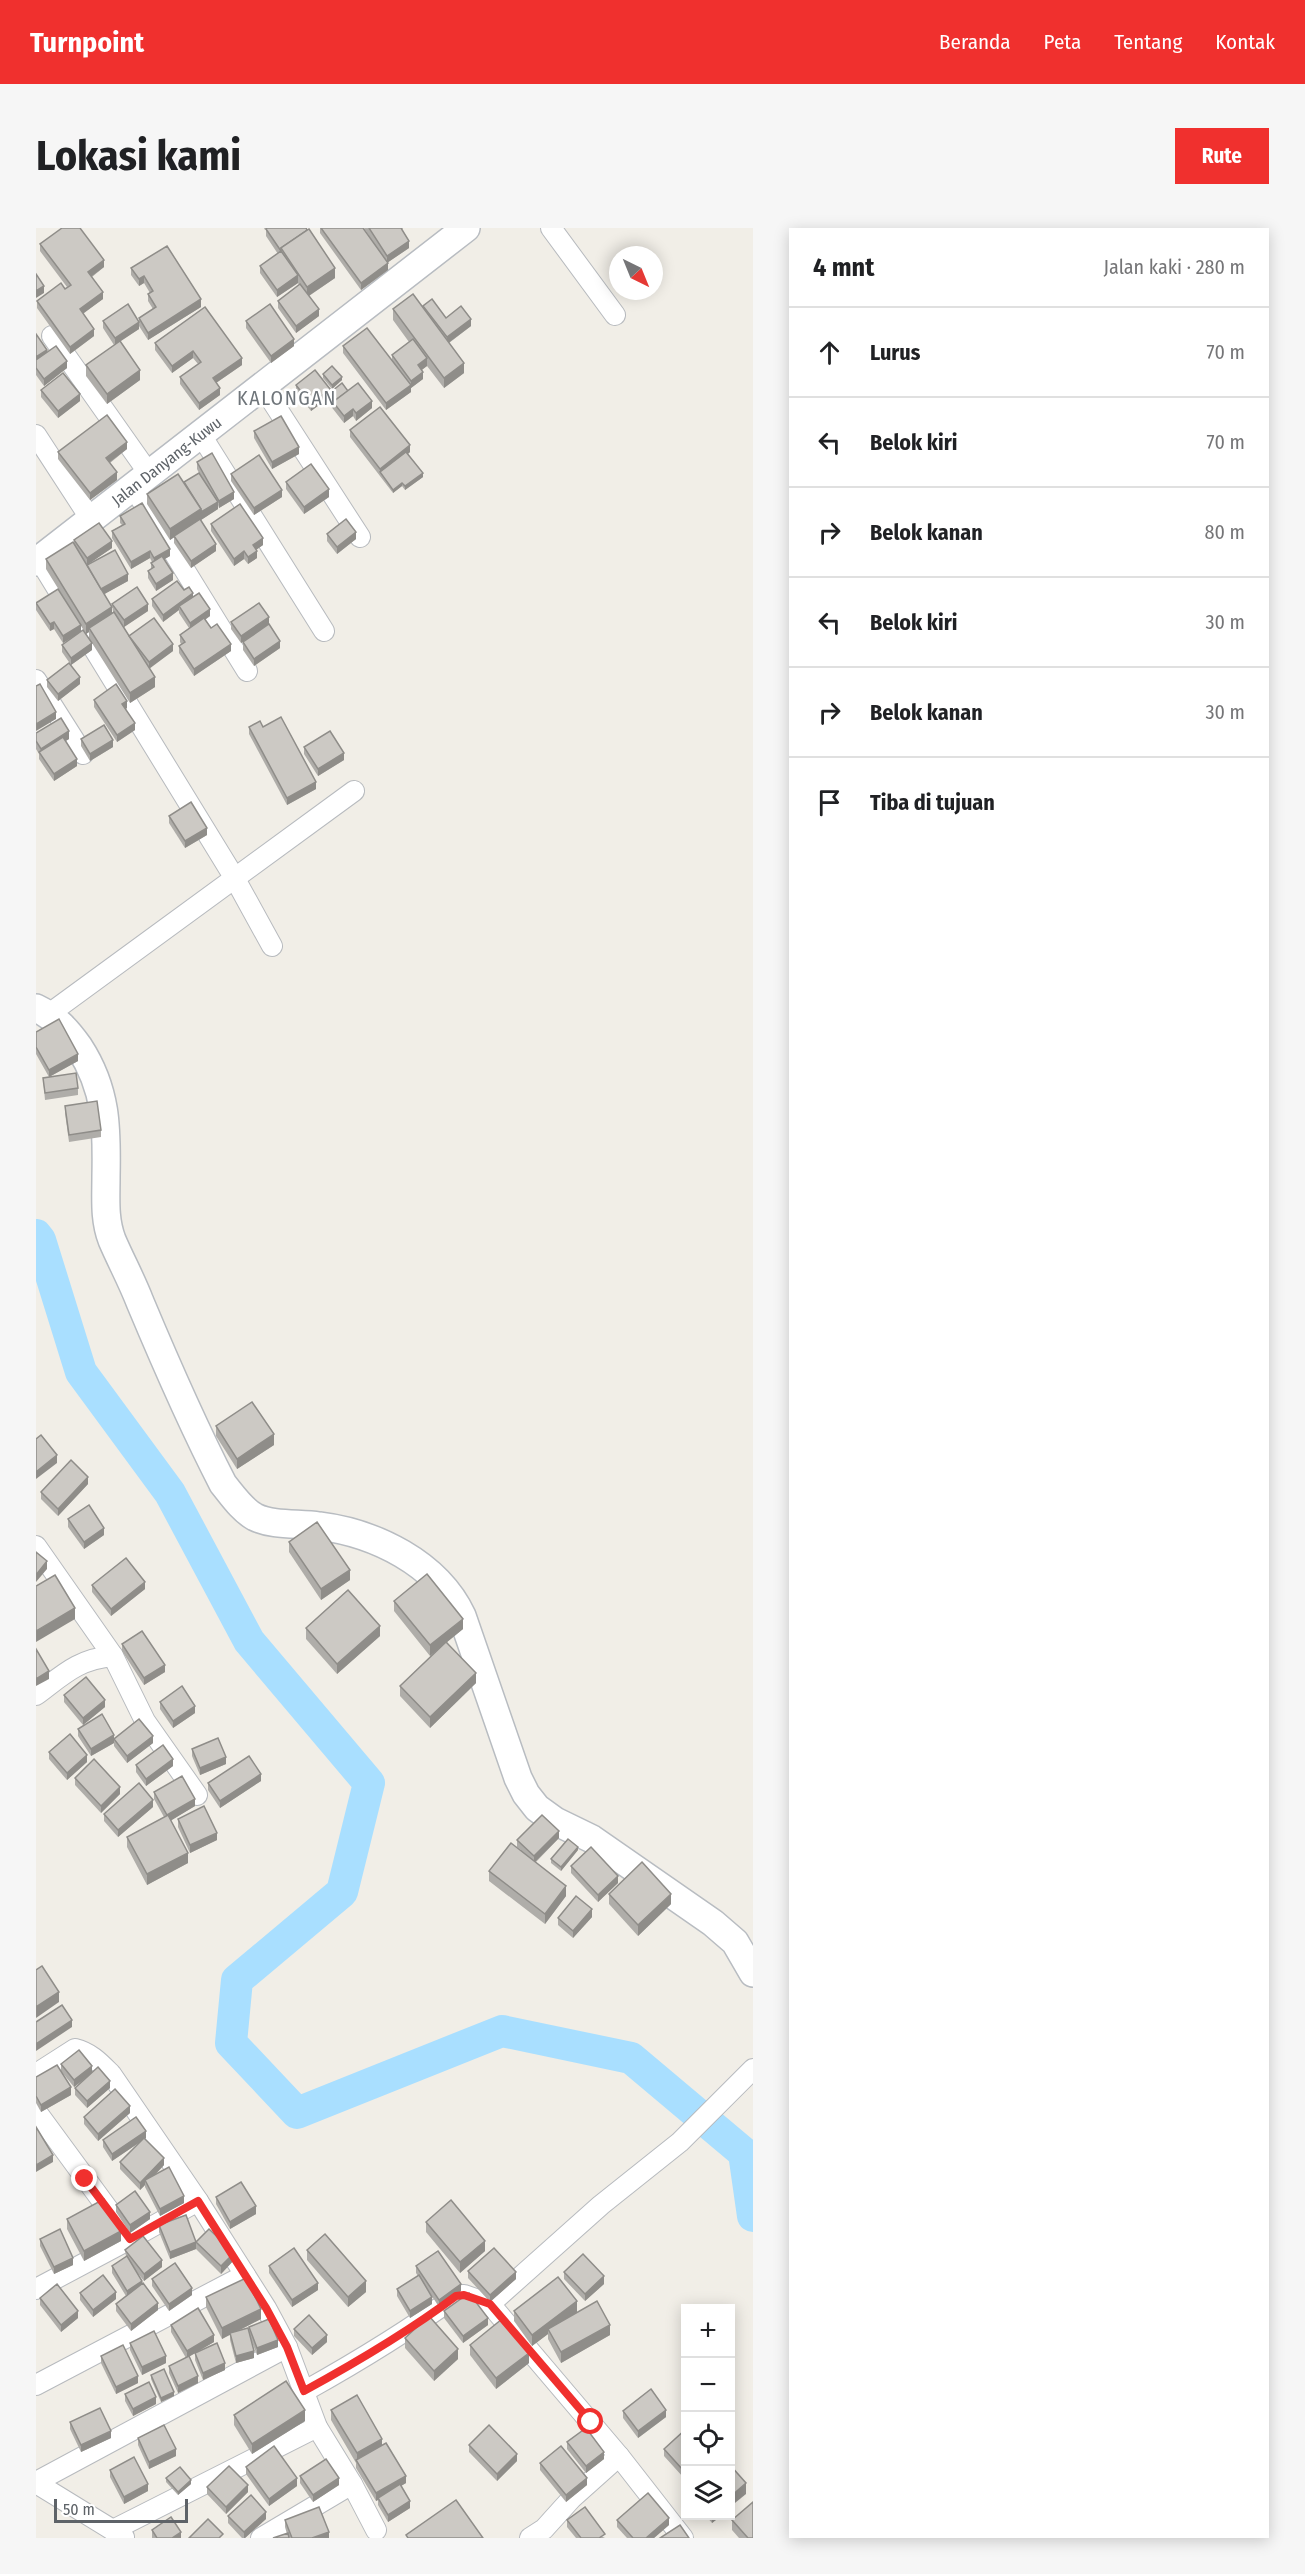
<!DOCTYPE html>
<html lang="id">
<head>
<meta charset="utf-8">
<style>
  body { margin:0; font-family:"Fira Sans Condensed",sans-serif; background:#f6f6f6; color:#202124 }
  .controls { position:absolute; right:18px; bottom:18px; display:grid; overflow:hidden; border-radius:0px; box-shadow:0 3px 15px #0003 }
  .controls button { width:54px; height:54px; display:grid; place-items:center; padding:0; border:0; border-bottom:2px solid #e0e0e0; background:#fff; color:#202124; font:30px sans-serif }
  .compass { position:absolute; left:573px; top:18px; width:54px; height:54px; border-radius:50%; background:#fff; box-shadow:0 3px 15px #0003; rotate:137deg }
  .scale { position:absolute; left:18px; bottom:15px; width:134px; box-sizing:border-box; padding-left:6px; border:3px solid #5e6368; border-top:0; font-size:16px; line-height:21px; white-space:nowrap; color:#5e6368; -webkit-text-stroke:4px #fff; paint-order:stroke }
  .stop { position:absolute; width:18px; height:18px; margin:-14px; border:4px solid #f0302e; border-radius:50%; background:#fff }
  .stop.end { background:#f0302e; border-color:#fff; box-shadow:0 2px 6px #0008 }
  .list { margin:0; padding:0; list-style:none }
  h2 { display:flex; justify-content:space-between; align-items:center; height:78px; margin:0; padding:0 24px; font-size:26px }
  h2 small { font-size:20px; font-weight:400; color:#757577 }
  .list li { display:grid; grid-template-columns:39px 1fr auto; gap:18px; align-items:center; box-sizing:border-box; height:90px; padding:0 24px; border-top:2px solid #e0e0e0 }
  .list b { display:block; font-size:22px; white-space:nowrap }
  .list em { font-size:20px; font-style:normal; color:#757577 }
  .icon { flex:none; width:33px; height:33px; fill:none; stroke:currentColor; stroke-width:2; stroke-linecap:round; stroke-linejoin:round }
  .map { position:relative; flex:none; width:717px; height:2310px; overflow:hidden; border-radius:0px }
  header { display:flex; align-items:center; gap:36px; box-sizing:border-box; height:84px; padding:0 30px; background:#f0302e; color:#fff }
  header strong { font-size:28px }
  nav { display:flex; gap:33px; margin-inline-start:auto; font-size:21px }
  .intro { display:flex; align-items:center; justify-content:space-between; box-sizing:border-box; height:144px; padding:0 36px }
  h1 { margin:0; font-size:42px }
  .button { padding:15px 27px; border-radius:0px; background:#f0302e; color:#fff; font-size:21px; font-weight:700 }
  main { display:flex; gap:36px; padding:0 36px }
  aside { flex:1; background:#fff; border-radius:0px; box-shadow:0 3px 15px #0003 }
  .map>svg:first-child { display:block }
  .lines { fill:none; stroke-linecap:round; stroke-linejoin:round }
  .river { stroke:#a9dfff; stroke-width:32 }
  .street-casing { stroke:#b7babe; stroke-width:22 }
  .secondary-casing { stroke:#b8bcc1; stroke-width:30 }
  .street { stroke:#fff; stroke-width:20 }
  .secondary { stroke:#fff; stroke-width:27 }
  .wall { fill:#afada9; fill-rule:evenodd }
  .shaded-wall { fill:#8f8d89 }
  .building { fill:#ccc9c4; stroke:#8f8d89; stroke-width:1.5 }
  .route { stroke:#f0302e; stroke-width:8 }
  .labels { text-anchor:middle; dominant-baseline:central; stroke-width:5; stroke-linejoin:round; paint-order:stroke }
  .street-label { font-size:16px; fill:#5e6368; stroke:#fff }
  .quarter-label { font-size:20px; letter-spacing:1.5px; fill:#6f757a; stroke:#fff }
</style>
</head>
<body>
<header>
<strong>Turnpoint</strong>
<nav><a>Beranda</a><a>Peta</a><a>Tentang</a><a>Kontak</a></nav>
</header>
<div class="intro"><h1>Lokasi kami</h1><a class="button">Rute</a></div>
<main>
<div class="map">
<svg width="717" height="2310" viewBox="0 0 717 2310">
  <rect width="100%" height="100%" fill="#f1eee7"/>
  <g class="lines">
    <polyline class="river" points="0,1007 4,1012 45,1144 134,1265 213,1413 333,1555 306,1664 201,1752 195,1815 261,1885 466,1803 595,1830 708,1925 717,1988"/>
    <defs>
      <g id="street">
        <polyline points="515,0 579,87"/>
        <polyline points="16,108 114,247"/>
        <polyline points="227,159 324,309"/>
        <polyline points="0,207 54,290"/>
        <polyline points="165,207 288,403"/>
        <polyline points="98,260 211,443"/>
        <polyline points="3,331 198,649 236,718"/>
        <polyline points="0,452 47,526"/>
        <polyline points="13,786 318,563"/>
        <polyline points="0,1318 77,1428"/>
        <path d="M0 1467C27 1447 42 1431 77 1428L109 1493 161 1567"/>
        <path d="M0 1846 39 1821C55 1825 64 1835 75 1846L162 1973"/>
        <polyline points="0,1883 94,2011 162,1973 230,2080 251,2119 281,2199 316,2256 340,2302"/>
        <polyline points="0,2061 94,2011"/>
        <polyline points="0,2157 209,2047"/>
        <path d="M269 2163C321 2134 372 2103 420 2068L428 2067 454 2076"/>
        <polyline points="0,2254 251,2119"/>
        <polyline points="0,2255 88,2309"/>
        <polyline points="77,2302 281,2199"/>
        <polyline points="225,2310 316,2256"/>
        <polyline points="494,2310 508,2301 536,2270 583,2228"/>
        <polyline points="647,2310 583,2228 454,2076 565,1977 644,1914 717,1841"/>
      </g>
      <g id="secondary">
        <path id="s1" d="M0 334 430 0"/>
        <path d="M0 780C19 789 31 802 43 819 71 862 71 900 70 949 70 971 68 991 76 1012 85 1033 96 1053 104 1074 130 1136 156 1196 187 1256 196 1267 206 1282 219 1289 237 1298 263 1295 283 1298 339 1305 401 1335 426 1388L482 1550 490 1566 501 1580 519 1593 556 1611 677 1695 699 1714 717 1745"/>
      </g>
    </defs>
    <use href="#street" class="street-casing"/>
    <use href="#secondary" class="secondary-casing"/>
    <use href="#street" class="street"/>
    <use href="#secondary" class="secondary"/>
  </g>
  <g class="wall">
    <polygon points="228,0 270,0 299,50 273,68 283,88 260,105 242,80 242,73 263,57 262,55 241,69 224,45 224,38 242,26 230,8 230,1 229,2"/>
    <polygon points="284,0 327,0 341,20 328,0 367,0 366,2 373,20 352,34 352,42 325,62 284,5"/>
    <polygon points="4,16 68,39 56,49 67,71 47,85 58,108 34,126 1,80 1,73 31,59 4,23"/>
    <polygon points="95,40 165,79 112,112 103,98 103,101 84,113 104,152 71,176 50,148 50,137 78,117 67,100 67,93 103,93 103,90 117,81 112,73 112,66 114,65 108,55 103,58 95,47"/>
    <polygon points="169,79 206,137 180,155 184,167 163,182 144,156 144,149 162,136 157,130 136,145 119,122 119,115"/>
    <polygon points="387,79 410,90 435,98 413,115 428,145 408,160 391,138 385,142 387,151 375,160 375,159 375,164 350,182 307,125 307,118 356,132 356,127 373,114 357,92 357,81"/>
    <polygon points="210,93 258,118 235,135 210,100"/>
    <polygon points="0,106 11,124 31,140 8,158 0,147"/>
    <polygon points="287,146 306,152 296,161 287,150"/>
    <polygon points="260,157 294,165 312,163 336,180 320,193 317,188 308,195 290,172 275,183 260,164"/>
    <polygon points="5,162 44,173 22,190 5,169"/>
    <polygon points="314,202 374,224 372,226 387,249 369,262 366,258 357,265 314,209"/>
    <polygon points="218,203 263,226 236,241 218,210"/>
    <polygon points="91,221 74,235 81,252 54,272 22,231 22,224"/>
    <polygon points="161,234 198,271 183,280 182,277 182,281 165,292 180,323 155,340 138,315 138,309 134,312 111,276 111,266 148,254 163,245 161,241"/>
    <polygon points="195,246 246,269 218,287 195,253"/>
    <polygon points="250,254 293,269 268,286 250,261"/>
    <polygon points="84,288 134,328 129,331 137,352 120,363 112,350 112,343 115,341 115,335 116,334 114,330 95,341 76,310 76,303 86,297 84,295"/>
    <polygon points="175,296 227,317 220,322 221,330 212,336 208,331 198,338 175,303"/>
    <polygon points="291,306 320,311 301,326 291,313"/>
    <path d="M38 312 76 320 51 337 92 353 68 366 76 385 77 384 76 376 112 383 88 399 93 409 137 423 113 440 119 459 94 475 56 415V422L35 437 26 424V417L42 406 27 415 18 401 14 403 0 382V374L28 370 10 341V331L38 316ZM45 398 50 406 53 404V410L45 404Z"/>
    <polygon points="148,362 157,369 174,388 169,392 175,400 195,423 158,448 143,425 143,418 145,416 144,414 144,407 153,400 143,385 143,382 127,394 116,378 116,371"/>
    <polygon points="195,394 233,396 205,415 195,401"/>
    <polygon points="207,414 244,420 218,438 207,422"/>
    <polygon points="11,452 44,456 22,473 11,459"/>
    <polygon points="58,472 91,480 90,481 99,502 81,514 58,479"/>
    <polygon points="213,499 280,561 251,577 213,506"/>
    <polygon points="0,505 33,511 29,513 41,538 18,553 3,531 3,526 0,521"/>
    <polygon points="45,511 77,519 54,533 45,518"/>
    <polygon points="268,519 308,532 282,548 268,526"/>
    <polygon points="133,588 171,607 149,620 133,595"/>
    <polygon points="0,804 42,833 13,849 42,860 42,867 9,872 7,850 13,849 0,826"/>
    <polygon points="29,878 65,902 65,909 33,914 29,885"/>
    <polygon points="180,1198 238,1217 201,1241 180,1208"/>
    <polygon points="52,1256 22,1288 5,1271 5,1264"/>
    <polygon points="32,1291 68,1307 48,1321 32,1299"/>
    <polygon points="253,1314 314,1352 285,1372 253,1324"/>
    <polygon points="56,1357 109,1361 75,1388 56,1364"/>
    <polygon points="358,1373 427,1401 411,1414 440,1455 394,1500 364,1468 364,1458 405,1418 394,1428 358,1383"/>
    <polygon points="270,1400 344,1408 301,1446 270,1411"/>
    <polygon points="86,1416 129,1444 108,1457 86,1423"/>
    <polygon points="28,1467 69,1479 47,1497 28,1474"/>
    <polygon points="124,1474 159,1485 137,1500 124,1481"/>
    <polygon points="42,1501 78,1510 117,1515 91,1535 78,1518 78,1515 55,1528 42,1508"/>
    <polygon points="156,1521 190,1536 164,1547 156,1528"/>
    <polygon points="13,1524 51,1534 31,1552 13,1531"/>
    <polygon points="100,1537 137,1538 110,1558 100,1544"/>
    <polygon points="39,1550 84,1566 65,1585 39,1557"/>
    <polygon points="225,1553 184,1580 172,1562 172,1555"/>
    <polygon points="118,1564 159,1578 135,1592 152,1635 111,1657 91,1619 91,1609 128,1589 118,1571"/>
    <polygon points="117,1579 82,1609 68,1593 68,1586"/>
    <polygon points="142,1591 181,1612 154,1625 142,1599"/>
    <polygon points="523,1610 500,1634 530,1668 509,1696 453,1653 453,1643 485,1622 481,1619 481,1612"/>
    <polygon points="542,1622 525,1643 515,1635 515,1631"/>
    <polygon points="535,1638 582,1655 562,1674 535,1645"/>
    <polygon points="573,1666 635,1676 602,1708 573,1676"/>
    <polygon points="556,1689 537,1710 522,1697 522,1690"/>
    <polygon points="25,1836 56,1844 74,1860 51,1880 39,1867 39,1860 46,1853 38,1859 25,1843"/>
    <polygon points="0,1849 35,1867 5,1884 0,1875"/>
    <polygon points="94,1885 62,1913 48,1896 48,1889"/>
    <polygon points="110,1910 109,1911 128,1937 119,1947 148,1975 124,1988 109,1959 109,1957 104,1962 84,1941 84,1934 104,1914 76,1933 67,1919 67,1912"/>
    <polygon points="180,1969 220,1986 194,2001 180,1976"/>
    <polygon points="80,1977 114,1991 94,2005 80,1984"/>
    <polygon points="31,1991 85,2013 48,2033 31,2001"/>
    <polygon points="390,1994 449,2023 424,2045 390,2004"/>
    <polygon points="123,1997 160,2014 198,2032 185,2046 160,2021 134,2031 123,2004"/>
    <polygon points="4,2011 37,2037 18,2046 4,2018"/>
    <polygon points="89,2022 126,2039 108,2053 100,2043 122,2082 95,2103 80,2083 80,2076 90,2068 76,2045 76,2038 90,2029"/>
    <polygon points="271,2022 330,2064 312,2079 271,2032"/>
    <polygon points="233,2038 282,2062 256,2079 233,2045"/>
    <polygon points="380,2038 425,2063 403,2079 394,2065 396,2076 374,2090 361,2068 361,2061 382,2048 380,2045"/>
    <polygon points="432,2043 480,2051 454,2074 432,2050"/>
    <polygon points="528,2044 568,2056 549,2073 528,2051"/>
    <polygon points="116,2051 156,2067 133,2083 116,2058"/>
    <polygon points="44,2065 80,2071 57,2089 44,2072"/>
    <polygon points="170,2069 225,2091 202,2103 213,2104 213,2099 242,2119 221,2127 214,2109 218,2130 200,2135 194,2112 194,2106 186,2111 170,2079"/>
    <polygon points="4,2070 42,2090 25,2104 4,2077"/>
    <polygon points="408,2083 452,2097 427,2115 408,2090"/>
    <polygon points="478,2083 541,2084 536,2087 574,2107 525,2135 512,2111 512,2106 496,2118 478,2093"/>
    <polygon points="135,2097 178,2114 162,2123 189,2142 167,2152 159,2132 159,2125 153,2128 162,2155 142,2165 133,2145 133,2138 150,2130 135,2104"/>
    <polygon points="258,2101 291,2114 276,2127 258,2108"/>
    <polygon points="369,2110 422,2131 398,2153 369,2120"/>
    <polygon points="94,2115 130,2135 106,2147 94,2122"/>
    <polygon points="434,2117 493,2135 460,2161 434,2127"/>
    <polygon points="65,2128 102,2155 80,2166 65,2135"/>
    <polygon points="115,2147 138,2168 125,2174 115,2151"/>
    <polygon points="89,2166 120,2176 97,2188 89,2173"/>
    <polygon points="295,2182 346,2217 370,2255 365,2258 374,2280 352,2294 342,2277 342,2272 340,2273 320,2240 320,2235 295,2192"/>
    <polygon points="587,2183 630,2189 602,2210 587,2190"/>
    <polygon points="198,2187 269,2193 216,2226 198,2197"/>
    <polygon points="34,2194 75,2210 45,2224 34,2201"/>
    <polygon points="650,2201 650,2264 646,2260 646,2250 647,2249 628,2228 628,2221"/>
    <polygon points="102,2210 140,2228 113,2241 102,2217"/>
    <polygon points="531,2214 568,2231 550,2245 531,2221"/>
    <polygon points="433,2217 481,2233 461,2253 433,2224"/>
    <polygon points="504,2235 551,2257 530,2274 504,2242"/>
    <polygon points="210,2239 261,2258 233,2278 210,2246"/>
    <polygon points="74,2242 112,2263 88,2276 74,2249"/>
    <polygon points="264,2248 303,2257 277,2274 264,2255"/>
    <polygon points="130,2250 155,2256 142,2267 130,2254"/>
    <polygon points="171,2259 212,2264 190,2286 171,2266"/>
    <polygon points="192,2288 230,2291 209,2310 206,2310 192,2295"/>
    <polygon points="670,2288 685,2288 676,2295"/>
    <polygon points="249,2292 293,2310 237,2310 251,2306 249,2299"/>
    <polygon points="531,2292 569,2310 540,2310 531,2299"/>
    <polygon points="581,2292 633,2297 618,2310 591,2310 581,2299"/>
    <polygon points="696,2292 717,2310 703,2310 696,2302"/>
    <polygon points="116,2302 145,2310 116,2310"/>
  </g>
  <g class="shaded-wall">
    <polygon points="373,13 373,20 351,35 351,28"/>
    <polygon points="68,32 68,39 52,51 52,44"/>
    <polygon points="352,35 352,42 325,62 325,55"/>
    <polygon points="299,40 299,50 271,69 271,59"/>
    <polygon points="262,47 262,55 241,69 241,62"/>
    <polygon points="108,48 108,55 103,58 103,51"/>
    <polygon points="8,58 8,65 0,70 0,63"/>
    <polygon points="67,64 67,71 44,88 44,81"/>
    <polygon points="165,71 165,79 112,112 112,105"/>
    <polygon points="283,81 283,88 260,105 260,98"/>
    <polygon points="435,91 435,98 411,116 411,109"/>
    <polygon points="103,94 103,101 79,117 79,110"/>
    <polygon points="58,101 58,108 34,126 34,119"/>
    <polygon points="258,111 258,118 235,135 235,128"/>
    <polygon points="11,122 11,129 0,137 0,129"/>
    <polygon points="157,123 157,130 136,145 136,138"/>
    <polygon points="206,130 206,137 177,157 177,150"/>
    <polygon points="391,130 391,138 382,145 382,137"/>
    <polygon points="31,133 31,140 8,158 8,151"/>
    <polygon points="428,135 428,145 408,160 408,150"/>
    <polygon points="104,142 104,152 71,176 71,166"/>
    <polygon points="387,144 387,151 375,160 375,153"/>
    <polygon points="306,149 306,152 296,161 296,157"/>
    <polygon points="375,157 375,164 350,182 350,175"/>
    <polygon points="184,160 184,167 163,182 163,175"/>
    <polygon points="294,161 294,168 290,168 290,172 275,183 275,176"/>
    <polygon points="44,166 44,173 22,190 22,183"/>
    <polygon points="336,173 336,180 320,193 320,185"/>
    <polygon points="317,181 317,188 308,195 308,188"/>
    <polygon points="91,214 91,221 70,237 70,230"/>
    <polygon points="374,217 374,224 346,247 344,244 344,241"/>
    <polygon points="263,219 263,226 236,241 236,234"/>
    <polygon points="81,244 81,252 54,272 54,265"/>
    <polygon points="387,245 387,249 369,262 369,258"/>
    <polygon points="366,255 366,258 357,265 357,262"/>
    <polygon points="293,261 293,269 268,286 268,279"/>
    <polygon points="246,262 246,269 218,287 218,280"/>
    <polygon points="198,264 198,271 183,280 183,273"/>
    <polygon points="182,274 182,281 134,312 134,301 165,281"/>
    <polygon points="320,304 320,311 301,326 301,319"/>
    <polygon points="227,310 227,317 217,324 217,317"/>
    <polygon points="76,313 76,320 51,337 51,330"/>
    <polygon points="180,316 180,323 155,340 155,333"/>
    <polygon points="134,321 134,328 118,337 118,330"/>
    <polygon points="114,323 114,330 95,341 95,334"/>
    <polygon points="208,323 208,331 198,338 198,331"/>
    <polygon points="221,323 221,330 212,336 212,329"/>
    <polygon points="137,345 137,352 120,363 120,356"/>
    <polygon points="92,346 92,353 65,368 65,361"/>
    <polygon points="157,365 157,372 143,378 143,382 127,394 127,387"/>
    <polygon points="112,376 112,383 88,399 88,392"/>
    <polygon points="76,379 76,390 53,400 53,404 50,406 50,396"/>
    <polygon points="174,381 174,388 154,402 154,395"/>
    <polygon points="233,389 233,396 205,415 205,408"/>
    <polygon points="18,394 18,401 14,403 14,396"/>
    <polygon points="45,397 45,404 27,415 27,408"/>
    <polygon points="244,413 244,420 218,438 218,431"/>
    <polygon points="56,415 56,422 35,437 35,430"/>
    <polygon points="137,416 137,423 113,441 113,434"/>
    <polygon points="195,416 195,423 158,448 158,441"/>
    <polygon points="44,449 44,456 22,473 22,466"/>
    <polygon points="119,449 119,459 94,475 94,465"/>
    <polygon points="91,473 91,480 86,483 86,476"/>
    <polygon points="20,484 20,491 0,503 0,496"/>
    <polygon points="99,495 99,502 81,514 81,507"/>
    <polygon points="33,503 33,511 6,528 5,521"/>
    <polygon points="77,512 77,519 54,533 54,526"/>
    <polygon points="308,525 308,532 282,548 282,541"/>
    <polygon points="41,531 41,538 18,553 18,546"/>
    <polygon points="280,554 280,561 251,577 251,570"/>
    <polygon points="171,600 171,607 149,620 149,613"/>
    <polygon points="42,826 42,833 13,849 13,842"/>
    <polygon points="238,1206 238,1217 201,1241 201,1231"/>
    <polygon points="21,1227 21,1235 0,1251 0,1244"/>
    <polygon points="52,1249 52,1256 22,1288 22,1281"/>
    <polygon points="68,1300 68,1307 48,1321 48,1314"/>
    <polygon points="11,1333 11,1341 0,1354 0,1347"/>
    <polygon points="314,1342 314,1352 285,1372 285,1361"/>
    <polygon points="109,1354 109,1361 75,1388 75,1381"/>
    <polygon points="39,1380 39,1391 0,1414 0,1403"/>
    <polygon points="427,1391 427,1401 394,1428 394,1417"/>
    <polygon points="344,1398 344,1408 301,1446 301,1436"/>
    <polygon points="129,1437 129,1444 108,1457 108,1450"/>
    <polygon points="13,1443 13,1451 0,1458 0,1451"/>
    <polygon points="440,1445 440,1455 394,1500 394,1489"/>
    <polygon points="69,1472 69,1479 47,1497 47,1490"/>
    <polygon points="159,1478 159,1485 137,1500 137,1493"/>
    <polygon points="78,1507 78,1515 55,1528 55,1521"/>
    <polygon points="117,1508 117,1515 91,1535 91,1528"/>
    <polygon points="51,1527 51,1534 31,1552 31,1545"/>
    <polygon points="190,1529 190,1536 164,1547 164,1540"/>
    <polygon points="137,1531 137,1538 110,1558 110,1551"/>
    <polygon points="225,1546 225,1553 184,1580 184,1573"/>
    <polygon points="84,1559 84,1566 65,1585 65,1578"/>
    <polygon points="159,1571 159,1578 131,1595 131,1587"/>
    <polygon points="117,1572 117,1579 82,1609 82,1602"/>
    <polygon points="523,1603 523,1610 498,1635 498,1628"/>
    <polygon points="181,1605 181,1612 154,1625 154,1617"/>
    <polygon points="542,1619 542,1622 525,1643 525,1639"/>
    <polygon points="152,1625 152,1635 111,1657 111,1646"/>
    <polygon points="582,1648 582,1655 562,1674 562,1667"/>
    <polygon points="530,1658 530,1668 509,1696 509,1686"/>
    <polygon points="635,1666 635,1676 602,1708 602,1697"/>
    <polygon points="556,1681 556,1689 537,1710 537,1703"/>
    <polygon points="23,1764 23,1774 0,1790 0,1779"/>
    <polygon points="36,1792 36,1799 0,1823 0,1816"/>
    <polygon points="56,1838 56,1845 38,1859 38,1852"/>
    <polygon points="74,1853 74,1860 51,1880 51,1873"/>
    <polygon points="35,1859 35,1867 5,1884 5,1877"/>
    <polygon points="94,1878 94,1885 62,1913 62,1906"/>
    <polygon points="110,1903 110,1910 76,1933 76,1926"/>
    <polygon points="17,1927 17,1934 0,1944 0,1937"/>
    <polygon points="128,1930 128,1937 111,1955 109,1952 109,1957 104,1962 104,1955"/>
    <polygon points="148,1968 148,1975 124,1988 124,1981"/>
    <polygon points="220,1978 220,1986 194,2001 194,1994"/>
    <polygon points="114,1984 114,1991 94,2005 94,1997"/>
    <polygon points="85,2003 85,2013 48,2033 48,2023"/>
    <polygon points="449,2013 449,2023 424,2045 424,2034"/>
    <polygon points="160,2014 160,2021 134,2031 134,2024"/>
    <polygon points="198,2025 198,2032 185,2046 185,2038"/>
    <polygon points="37,2030 37,2037 18,2046 18,2039"/>
    <polygon points="126,2032 126,2039 108,2053 108,2046"/>
    <polygon points="480,2044 480,2051 454,2074 454,2067"/>
    <polygon points="568,2048 568,2056 549,2073 549,2066"/>
    <polygon points="106,2053 106,2060 91,2070 91,2063"/>
    <polygon points="330,2053 330,2064 312,2079 312,2069"/>
    <polygon points="282,2055 282,2062 256,2079 256,2072"/>
    <polygon points="425,2056 425,2063 403,2079 403,2072"/>
    <polygon points="156,2060 156,2067 133,2083 133,2076"/>
    <polygon points="80,2064 80,2071 57,2089 57,2082"/>
    <polygon points="396,2069 396,2076 374,2090 374,2083"/>
    <polygon points="541,2073 541,2084 514,2104 512,2101 512,2106 496,2118 496,2107"/>
    <polygon points="122,2075 122,2082 95,2103 95,2096"/>
    <polygon points="225,2081 225,2091 186,2111 186,2100"/>
    <polygon points="42,2083 42,2090 25,2104 25,2097"/>
    <polygon points="452,2090 452,2097 427,2115 427,2108"/>
    <polygon points="574,2097 574,2107 525,2135 525,2124"/>
    <polygon points="178,2107 178,2114 151,2130 151,2123"/>
    <polygon points="291,2107 291,2114 276,2127 276,2120"/>
    <polygon points="242,2112 242,2119 221,2127 221,2120"/>
    <polygon points="422,2121 422,2131 398,2153 398,2143"/>
    <polygon points="218,2123 218,2130 200,2135 200,2128"/>
    <polygon points="493,2125 493,2135 460,2161 460,2150"/>
    <polygon points="130,2128 130,2135 106,2147 106,2139"/>
    <polygon points="189,2135 189,2142 167,2152 167,2145"/>
    <polygon points="102,2148 102,2155 80,2166 80,2159"/>
    <polygon points="162,2148 162,2155 142,2165 142,2158"/>
    <polygon points="138,2164 138,2168 125,2174 125,2170"/>
    <polygon points="120,2169 120,2176 97,2188 97,2181"/>
    <polygon points="269,2182 269,2193 216,2226 216,2216"/>
    <polygon points="630,2182 630,2189 602,2210 602,2203"/>
    <polygon points="75,2203 75,2210 45,2224 45,2217"/>
    <polygon points="346,2211 346,2221 321,2233 321,2225"/>
    <polygon points="140,2221 140,2228 113,2241 113,2234"/>
    <polygon points="568,2224 568,2231 550,2245 550,2238"/>
    <polygon points="481,2226 481,2233 461,2253 461,2246"/>
    <polygon points="650,2240 650,2247 647,2249 647,2242"/>
    <polygon points="370,2248 370,2255 342,2271 342,2270 342,2272 340,2273 340,2265"/>
    <polygon points="261,2250 261,2258 233,2278 233,2271"/>
    <polygon points="303,2250 303,2257 277,2274 277,2267"/>
    <polygon points="551,2250 551,2257 530,2274 530,2267"/>
    <polygon points="155,2252 155,2256 142,2267 142,2264"/>
    <polygon points="710,2255 710,2266 694,2279 694,2269"/>
    <polygon points="112,2256 112,2263 88,2276 88,2269"/>
    <polygon points="212,2257 212,2264 190,2286 190,2279"/>
    <polygon points="374,2273 374,2280 352,2294 352,2287"/>
    <polygon points="230,2284 230,2291 209,2310 208,2310 208,2304"/>
    <polygon points="676,2288 685,2288 676,2295"/>
    <polygon points="633,2290 633,2297 618,2310 610,2310"/>
    <polygon points="145,2304 145,2310 136,2310"/>
    <polygon points="293,2304 293,2310 276,2310"/>
  </g>
  <g class="building">
    <polygon points="26,0 44,0 68,32 52,44 67,64 44,81 58,101 34,119 1,73 25,55 29,61 35,57 4,16"/>
    <polygon points="231,0 270,0 271,2 245,20 245,23 230,1"/>
    <polygon points="285,0 327,0 352,35 325,55"/>
    <polygon points="333,0 365,0 373,13 351,28"/>
    <polygon points="273,1 299,40 271,59 245,20"/>
    <polygon points="131,18 165,71 112,105 103,90 120,79 112,66 117,63 108,48 103,51 95,40"/>
    <polygon points="245,23 262,47 241,62 224,38"/>
    <polygon points="0,46 8,58 0,63"/>
    <polygon points="264,56 283,81 260,98 242,73"/>
    <polygon points="377,66 428,135 408,150 357,81"/>
    <polygon points="396,71 410,90 425,78 435,91 411,109 387,78"/>
    <polygon points="92,76 103,94 79,110 67,93"/>
    <polygon points="234,76 258,111 235,128 210,93"/>
    <polygon points="169,79 206,130 177,150 184,160 163,175 144,149 165,134 157,123 136,138 119,115"/>
    <polygon points="331,100 375,157 350,175 307,118"/>
    <polygon points="0,106 11,122 0,129"/>
    <polygon points="377,111 391,130 382,137 387,144 375,153 356,127"/>
    <polygon points="84,113 104,142 71,166 50,137"/>
    <polygon points="20,118 31,133 8,151 0,140 0,132"/>
    <polygon points="296,138 306,149 296,157 287,146"/>
    <polygon points="279,142 294,161 275,176 260,157"/>
    <polygon points="27,145 44,166 22,183 5,162"/>
    <polygon points="306,155 312,163 297,174 297,178 290,168"/>
    <polygon points="322,155 336,173 320,185 317,181 308,188 297,174"/>
    <polygon points="344,179 374,217 344,241 314,202"/>
    <polygon points="71,187 91,214 70,230 81,244 54,265 22,224"/>
    <polygon points="245,188 263,219 236,234 218,203"/>
    <polygon points="370,224 387,245 369,258 366,255 357,262 344,244"/>
    <polygon points="176,225 198,264 183,273 161,234"/>
    <polygon points="223,227 246,262 218,280 195,246"/>
    <polygon points="275,236 293,261 268,279 250,254"/>
    <polygon points="163,245 182,274 165,284 165,281 148,254"/>
    <polygon points="142,246 165,281 134,301 111,266"/>
    <polygon points="106,275 134,321 118,330 114,323 95,334 76,303 89,296 84,288"/>
    <polygon points="204,276 227,310 217,317 221,323 212,329 208,323 198,331 175,296"/>
    <polygon points="164,291 180,316 155,333 138,308"/>
    <polygon points="310,291 320,304 301,319 291,306"/>
    <polygon points="63,295 76,313 51,330 38,312"/>
    <polygon points="37,314 76,379 50,396 10,331"/>
    <polygon points="79,322 92,346 65,361 51,337"/>
    <polygon points="126,328 137,345 120,356 112,343 118,339 115,335"/>
    <polygon points="141,353 148,362 153,359 157,365 127,387 116,371"/>
    <polygon points="101,359 112,376 88,392 76,376"/>
    <polygon points="22,361 45,397 27,408 18,394 14,396 0,375"/>
    <polygon points="163,365 174,381 154,395 143,378"/>
    <polygon points="223,375 233,389 205,408 195,394"/>
    <polygon points="78,384 119,449 94,465 53,400"/>
    <polygon points="118,390 137,416 113,434 93,408"/>
    <polygon points="168,390 175,400 181,396 195,416 158,441 143,418 149,414 144,407"/>
    <polygon points="233,396 244,413 218,431 207,414"/>
    <polygon points="47,402 56,415 35,430 26,417"/>
    <polygon points="33,435 44,449 22,466 11,452"/>
    <polygon points="4,456 20,484 0,496 0,458"/>
    <polygon points="80,456 91,473 86,476 99,495 81,507 58,472"/>
    <polygon points="245,489 280,554 251,570 213,499 224,493 227,499"/>
    <polygon points="25,490 33,503 5,521 0,513 0,505"/>
    <polygon points="68,497 77,512 54,526 45,511"/>
    <polygon points="294,503 308,525 282,541 268,519"/>
    <polygon points="27,509 41,531 18,546 3,524"/>
    <polygon points="155,574 171,600 149,613 133,588"/>
    <polygon points="23,791 42,826 13,842 0,819 0,804"/>
    <polygon points="40,845 42,860 9,865 7,850"/>
    <polygon points="61,873 65,902 33,907 29,878"/>
    <polygon points="216,1174 238,1206 201,1231 180,1198"/>
    <polygon points="5,1207 21,1227 0,1244 0,1211"/>
    <polygon points="35,1232 52,1249 22,1281 5,1264"/>
    <polygon points="53,1277 68,1300 48,1314 32,1291"/>
    <polygon points="281,1294 314,1342 285,1361 253,1314"/>
    <polygon points="0,1324 11,1333 0,1347"/>
    <polygon points="90,1330 109,1354 75,1381 56,1357"/>
    <polygon points="391,1346 427,1391 394,1417 358,1373"/>
    <polygon points="19,1347 39,1380 0,1403 0,1358"/>
    <polygon points="312,1362 344,1398 301,1436 270,1400"/>
    <polygon points="106,1403 129,1437 108,1450 86,1416"/>
    <polygon points="410,1414 440,1445 394,1489 364,1458"/>
    <polygon points="0,1421 13,1443 0,1451"/>
    <polygon points="50,1449 69,1472 47,1490 28,1467"/>
    <polygon points="146,1458 159,1478 137,1493 124,1474"/>
    <polygon points="66,1486 78,1507 55,1521 42,1501"/>
    <polygon points="103,1491 117,1508 91,1528 78,1511"/>
    <polygon points="34,1506 51,1527 31,1545 13,1524"/>
    <polygon points="182,1510 190,1529 164,1540 156,1521"/>
    <polygon points="127,1517 137,1531 110,1551 100,1537"/>
    <polygon points="213,1528 225,1546 184,1573 172,1555"/>
    <polygon points="58,1531 84,1559 65,1578 39,1550"/>
    <polygon points="146,1548 159,1571 131,1587 118,1564"/>
    <polygon points="103,1555 117,1572 82,1602 68,1586"/>
    <polygon points="168,1578 181,1605 154,1617 142,1591"/>
    <polygon points="132,1587 152,1625 111,1646 91,1609"/>
    <polygon points="506,1587 523,1603 498,1628 481,1612"/>
    <polygon points="532,1611 542,1619 525,1639 515,1631"/>
    <polygon points="475,1615 530,1658 509,1686 453,1643"/>
    <polygon points="555,1619 582,1648 562,1667 535,1638"/>
    <polygon points="606,1634 635,1666 602,1697 573,1666"/>
    <polygon points="540,1668 556,1681 537,1703 522,1690"/>
    <polygon points="6,1738 23,1764 0,1779 0,1742"/>
    <polygon points="26,1777 36,1792 0,1816 0,1794"/>
    <polygon points="43,1822 56,1838 38,1852 25,1836"/>
    <polygon points="21,1837 35,1859 5,1877 0,1868 0,1849"/>
    <polygon points="62,1839 74,1853 51,1873 39,1860"/>
    <polygon points="79,1861 94,1878 62,1906 48,1889"/>
    <polygon points="100,1889 110,1903 76,1926 67,1912"/>
    <polygon points="0,1899 17,1927 0,1937"/>
    <polygon points="108,1910 128,1930 104,1955 84,1934"/>
    <polygon points="133,1939 148,1968 124,1981 109,1952"/>
    <polygon points="205,1954 220,1978 194,1994 180,1969"/>
    <polygon points="99,1963 114,1984 94,1997 80,1977"/>
    <polygon points="68,1971 85,2003 48,2023 31,1991"/>
    <polygon points="415,1972 449,2013 424,2034 390,1994"/>
    <polygon points="150,1987 160,2014 134,2024 123,1997"/>
    <polygon points="24,2001 37,2030 18,2039 4,2011"/>
    <polygon points="173,2001 198,2025 185,2038 160,2014"/>
    <polygon points="289,2006 330,2053 312,2069 271,2022"/>
    <polygon points="107,2008 126,2032 108,2046 89,2022"/>
    <polygon points="258,2020 282,2055 256,2072 233,2038"/>
    <polygon points="458,2020 480,2044 454,2067 432,2043"/>
    <polygon points="402,2023 425,2056 403,2072 380,2038"/>
    <polygon points="547,2026 568,2048 549,2066 528,2044"/>
    <polygon points="91,2028 106,2053 91,2063 76,2038"/>
    <polygon points="139,2035 156,2060 133,2076 116,2051"/>
    <polygon points="67,2047 80,2064 57,2082 44,2065"/>
    <polygon points="383,2047 396,2069 374,2083 361,2061"/>
    <polygon points="522,2049 541,2073 496,2107 478,2083"/>
    <polygon points="210,2050 225,2081 186,2100 170,2069"/>
    <polygon points="107,2055 122,2075 95,2096 80,2076"/>
    <polygon points="21,2056 42,2083 25,2097 4,2070"/>
    <polygon points="433,2065 452,2090 427,2108 408,2083"/>
    <polygon points="561,2073 574,2097 525,2124 512,2101"/>
    <polygon points="162,2080 178,2107 151,2123 135,2097"/>
    <polygon points="273,2087 291,2107 276,2120 258,2101"/>
    <polygon points="393,2088 422,2121 398,2143 369,2110"/>
    <polygon points="233,2091 242,2112 221,2120 213,2099"/>
    <polygon points="466,2091 493,2125 460,2150 434,2117"/>
    <polygon points="212,2100 218,2123 200,2128 194,2105"/>
    <polygon points="118,2103 130,2128 106,2139 94,2115"/>
    <polygon points="181,2115 189,2135 167,2145 159,2125"/>
    <polygon points="87,2117 102,2148 80,2159 65,2128"/>
    <polygon points="153,2128 162,2148 142,2158 133,2138"/>
    <polygon points="128,2141 138,2164 125,2170 115,2147"/>
    <polygon points="250,2153 269,2182 216,2216 198,2187"/>
    <polygon points="113,2154 120,2169 97,2181 89,2166"/>
    <polygon points="615,2161 630,2182 602,2203 587,2183"/>
    <polygon points="321,2167 346,2211 321,2225 295,2182"/>
    <polygon points="64,2180 75,2203 45,2217 34,2194"/>
    <polygon points="128,2197 140,2221 113,2234 102,2210"/>
    <polygon points="453,2197 481,2226 461,2246 433,2217"/>
    <polygon points="550,2200 568,2224 550,2238 531,2214"/>
    <polygon points="650,2201 650,2240 647,2242 628,2221"/>
    <polygon points="350,2215 370,2248 340,2265 320,2232"/>
    <polygon points="238,2218 261,2250 233,2271 210,2239"/>
    <polygon points="525,2218 551,2250 530,2267 504,2235"/>
    <polygon points="98,2229 112,2256 88,2269 74,2242"/>
    <polygon points="290,2231 303,2250 277,2267 264,2248"/>
    <polygon points="694,2237 710,2255 694,2269"/>
    <polygon points="193,2238 212,2257 190,2279 171,2259"/>
    <polygon points="144,2239 155,2252 142,2264 130,2250"/>
    <polygon points="650,2246 650,2254 646,2250"/>
    <polygon points="364,2256 374,2273 352,2287 342,2270"/>
    <polygon points="612,2265 633,2290 610,2310 597,2310 581,2292"/>
    <polygon points="215,2267 230,2284 208,2304 192,2288"/>
    <polygon points="420,2272 447,2310 372,2310 370,2307"/>
    <polygon points="717,2274 717,2310 712,2310 696,2292"/>
    <polygon points="283,2279 293,2304 276,2310 256,2310 249,2292"/>
    <polygon points="549,2279 569,2306 563,2310 545,2310 531,2292"/>
    <polygon points="135,2289 145,2304 136,2310 121,2310 116,2302"/>
    <polygon points="172,2291 187,2306 183,2310 153,2310"/>
    <polygon points="644,2297 653,2310 624,2310"/>
    <polygon points="252,2305 253,2310 237,2310"/>
  </g>
  <g class="lines">
    <path class="route" d="M49 1951 94 2011 162 1973 230 2080 251 2119 268 2163C321 2134 372 2104 420 2068L428 2067 454 2076 555 2194"/>
  </g>
  <g class="labels">
    <g class="street-label">
      <text stroke="none"><textPath href="#s1" startOffset="165">Jalan Danyang-Kuwu</textPath></text>
    </g>
    <g class="quarter-label">
      <text x="251" y="170">KALONGAN</text>
    </g>
  </g>
</svg>
<div class="controls">
<button>+</button>
<button>−</button>
<button><svg class="icon" aria-label="locate" viewBox="0 0 24 24"><circle cx="12" cy="12" r="6"/><path d="M12 2v4M12 18v4M2 12h4M18 12h4"/></svg></button>
<button><svg class="icon" aria-label="layers" viewBox="0 0 24 24"><path d="M12 4l9 5-9 5-9-5zM3 14l9 5 9-5"/></svg></button>
</div>
<svg class="compass" viewBox="-18 -18 36 36"><path d="M0-13l5 13h-10z" fill="#e53935"/><path d="M0 13l5-13h-10z" fill="#757577"/></svg>
<div class="scale">50 m</div>
<div class="stop" style="left:555px;top:2194px"></div>
<div class="stop end" style="left:49px;top:1951px"></div>
</div>
<aside>
<h2>4 mnt<small>Jalan kaki · 280 m</small></h2>
<ul class="list">
<li><svg class="icon" aria-label="ahead" viewBox="0 0 24 24"><path d="M12 20V5M6 11l6-6 6 6"/></svg><div><b>Lurus</b></div><em>70 m</em></li>
<li><svg class="icon" aria-label="left" viewBox="0 0 24 24"><path d="M17 20v-9H6M10 6l-5 5 5 5"/></svg><div><b>Belok kiri</b></div><em>70 m</em></li>
<li><svg class="icon" aria-label="right" viewBox="0 0 24 24"><path d="M7 20v-9h11M14 6l5 5-5 5"/></svg><div><b>Belok kanan</b></div><em>80 m</em></li>
<li><svg class="icon" aria-label="left" viewBox="0 0 24 24"><path d="M17 20v-9H6M10 6l-5 5 5 5"/></svg><div><b>Belok kiri</b></div><em>30 m</em></li>
<li><svg class="icon" aria-label="right" viewBox="0 0 24 24"><path d="M7 20v-9h11M14 6l5 5-5 5"/></svg><div><b>Belok kanan</b></div><em>30 m</em></li>
<li><svg class="icon" aria-label="arrive" viewBox="0 0 24 24"><path d="M6 21V4h12l-3 4 3 4H6"/></svg><div><b>Tiba di tujuan</b></div></li>
</ul>
</aside>
</main>
</body>
</html>
